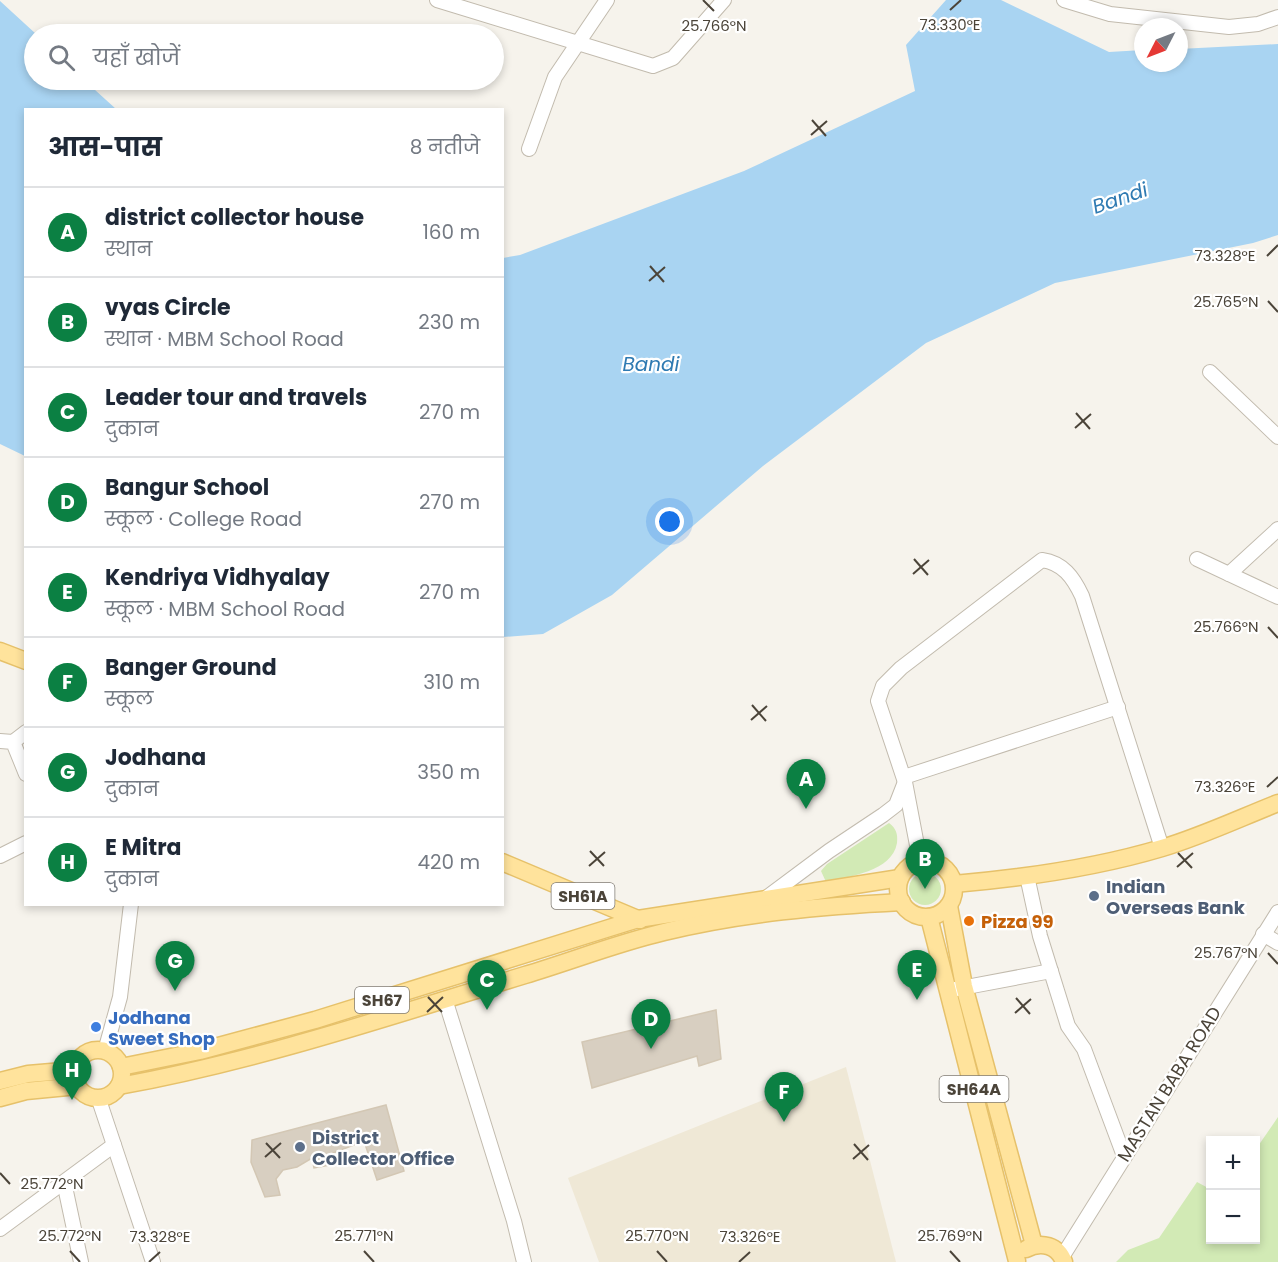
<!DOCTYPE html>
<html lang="hi">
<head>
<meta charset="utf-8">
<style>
  body { margin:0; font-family:Poppins,"Noto Sans Devanagari",sans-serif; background:#f6f6f7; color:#1f2937 }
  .controls { position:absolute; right:18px; bottom:18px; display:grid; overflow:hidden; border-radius:0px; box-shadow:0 3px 9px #0003 }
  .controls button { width:54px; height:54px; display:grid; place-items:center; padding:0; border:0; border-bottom:2px solid #e0e1e3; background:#fff; color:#1f2937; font:30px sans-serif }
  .compass { position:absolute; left:1134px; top:18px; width:54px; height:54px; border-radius:50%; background:#fff; box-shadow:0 3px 9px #0003; rotate:228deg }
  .you { position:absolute; left:670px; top:522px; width:21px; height:21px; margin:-15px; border:4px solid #fff; border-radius:50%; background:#1a73e8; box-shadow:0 0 0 9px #1a73e833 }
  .badge { display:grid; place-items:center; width:39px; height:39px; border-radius:50%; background:#0b8043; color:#fff; font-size:20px; font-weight:700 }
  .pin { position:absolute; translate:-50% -50px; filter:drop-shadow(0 2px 3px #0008) }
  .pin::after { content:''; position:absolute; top:32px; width:21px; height:18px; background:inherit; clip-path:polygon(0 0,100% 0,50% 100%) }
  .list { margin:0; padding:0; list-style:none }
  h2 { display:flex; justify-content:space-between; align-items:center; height:78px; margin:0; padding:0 24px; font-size:26px }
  h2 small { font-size:20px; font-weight:400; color:#747a83 }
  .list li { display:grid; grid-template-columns:39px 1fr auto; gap:18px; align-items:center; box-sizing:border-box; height:90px; padding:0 24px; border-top:2px solid #e0e1e3 }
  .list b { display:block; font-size:22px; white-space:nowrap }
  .list p { margin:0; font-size:20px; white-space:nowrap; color:#747a83 }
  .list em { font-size:20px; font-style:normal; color:#747a83 }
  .icon { flex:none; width:33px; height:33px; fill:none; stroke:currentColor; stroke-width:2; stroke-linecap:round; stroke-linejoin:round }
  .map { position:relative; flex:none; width:1278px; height:1262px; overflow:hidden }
  .search { position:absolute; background:#fff; box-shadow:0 3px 9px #0003; left:24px; top:24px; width:480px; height:66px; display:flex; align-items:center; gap:15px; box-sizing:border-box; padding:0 21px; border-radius:33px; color:#747a83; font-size:22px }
  .panel { position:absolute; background:#fff; box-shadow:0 3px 9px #0003; left:24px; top:108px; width:480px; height:798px; border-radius:0px }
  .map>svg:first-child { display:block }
  .education { fill:#efe8d6 }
  .green { fill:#d2eab5 }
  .water { fill:#a9d4f2 }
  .building { fill:#d8cfc1; stroke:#d3c7b4; stroke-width:1.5 }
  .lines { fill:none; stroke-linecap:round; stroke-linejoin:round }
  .minor-casing { stroke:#c2bbae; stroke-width:16 }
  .major-casing { stroke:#e6c16a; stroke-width:19 }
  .minor { stroke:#fff; stroke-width:14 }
  .major { stroke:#ffe39c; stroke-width:16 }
  .ticks { fill:none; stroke:#4b4439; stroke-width:2 }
  .service-dot { fill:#5c6f8a; stroke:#fff; stroke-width:2 }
  .food-dot { fill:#e8710a; stroke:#fff; stroke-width:2 }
  .shop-dot { fill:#3f7fe0; stroke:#fff; stroke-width:2 }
  .labels { text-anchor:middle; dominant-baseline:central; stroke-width:4.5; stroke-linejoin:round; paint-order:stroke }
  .shield { fill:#fff; stroke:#817c74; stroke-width:1.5 }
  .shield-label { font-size:16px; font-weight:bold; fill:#4b4439 }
  .service-label { font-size:18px; font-weight:bold; fill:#4e5e75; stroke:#fff; text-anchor:start }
  .food-label { font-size:18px; font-weight:bold; fill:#c56008; stroke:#fff; text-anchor:start }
  .shop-label { font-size:18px; font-weight:bold; fill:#366cbe; stroke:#fff; text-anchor:start }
  .street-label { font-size:18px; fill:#4b4439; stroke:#fff }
  .water-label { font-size:20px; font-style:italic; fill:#2e7ab2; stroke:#fff }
  .ticks-label { font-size:15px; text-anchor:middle; fill:#4b4439; stroke:#fff; stroke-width:4.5; stroke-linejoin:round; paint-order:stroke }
</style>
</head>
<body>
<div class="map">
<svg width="1278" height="1262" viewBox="0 0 1278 1262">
  <rect width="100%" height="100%" fill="#f6f3ec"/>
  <polygon class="education" points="846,1067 896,1262 599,1262 568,1178"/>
  <g class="green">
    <path d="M889 823C896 828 898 834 897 843 892 872 849 876 826 882L821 871 827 864Z"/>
    <circle cx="925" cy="889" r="16"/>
    <polygon points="1278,1117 1278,1262 1116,1262 1128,1250 1159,1238 1197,1182 1210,1189 1210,1240 1256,1240 1256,1149"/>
  </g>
  <g class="water">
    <polygon points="946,0 1001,0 1109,52 1143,50 1143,63 1179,63 1179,49 1278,44 1278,235 1253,243 1055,283 926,343 763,466 612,595 543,634 503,637 503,258 520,255 744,171 915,91 906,45"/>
    <polygon points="0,1 36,34 34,80 84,80 116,109 26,110 25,456 0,444"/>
  </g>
  <g class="building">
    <polygon points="716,1010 721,1059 699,1066 697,1056 592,1088 582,1042"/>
    <polygon points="386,1105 404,1171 377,1180 364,1141 333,1153 336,1164 314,1168 312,1158 297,1167 283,1170 276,1179 280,1195 265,1197 251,1162 252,1140"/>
  </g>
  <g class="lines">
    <defs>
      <g id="minor">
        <polyline points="437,0 653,66 673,58 724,0"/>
        <polyline points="1064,0 1110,14 1229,27 1258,24 1278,17"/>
        <polyline points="529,149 555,77 607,0"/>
        <polyline points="1210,372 1278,437"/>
        <polyline points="1197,559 1278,597"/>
        <polyline points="1229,574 1278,529"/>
        <polyline points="0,741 13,742 26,774"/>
        <polyline points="13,742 26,732"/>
        <polyline points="904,777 1118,707"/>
        <polyline points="0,856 26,843"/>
        <path d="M920 861 905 782 878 701 883 686 901 668 1042 560C1063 563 1073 577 1082 596L1162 848"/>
        <polyline points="1027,876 1040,936 1068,1026 1084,1049 1124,1156"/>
        <polyline points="766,898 829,851 883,815 896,805 905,782"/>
        <polyline points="1263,934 1278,943"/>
        <polyline points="956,989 1051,971"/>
        <polyline points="445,999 514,1221 524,1262"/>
        <polyline points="105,1051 120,997 131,904"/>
        <polyline points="98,1097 153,1262"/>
        <polyline points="64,1182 81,1262"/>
        <polyline points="0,1229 114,1145"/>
        <polyline points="1062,1257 1278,912"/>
      </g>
      <g id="major">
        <polyline points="0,651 26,661"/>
        <circle cx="926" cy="889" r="28"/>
        <polyline points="502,862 640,920"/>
        <path d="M954 884C1024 878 1095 868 1162 848 1202 836 1240 818 1278 803"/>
        <polyline points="949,906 964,986 1034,1245"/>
        <polyline points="929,917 1017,1261"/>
        <circle cx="98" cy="1074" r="24"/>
        <polyline points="121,1067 200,1051 315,1020 638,919 900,878"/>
        <polyline points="0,1081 28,1074 75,1070"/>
        <path d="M119 1086C257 1061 391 1016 525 975 572 961 617 943 664 932 742 913 822 906 902 902"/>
        <polyline points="0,1098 26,1091 78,1086"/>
        <path d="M1026 1249C1041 1241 1058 1245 1064 1262"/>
      </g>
    </defs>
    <use href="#minor" class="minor-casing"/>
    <use href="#major" class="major-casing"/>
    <use href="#minor" class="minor"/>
    <use href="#major" class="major"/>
  </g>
  <path class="ticks" d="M703 0 714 11M950 10 961 0M812 120 826 136M811 135 827 121M1267 256 1278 245M650 266 664 282M649 281 665 267M1268 301 1278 312M1076 413 1090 429M1075 428 1091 414M914 559 928 575M913 574 929 560M1268 627 1278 638M752 705 766 721M751 720 767 706M1267 787 1278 777M590 851 604 866M1178 853 1192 868M589 866 605 852M1177 867 1193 853M1268 953 1278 964M428 997 442 1012M1016 998 1030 1014M427 1012 443 997M1015 1013 1031 999M266 1143 280 1158M854 1144 868 1160M265 1157 281 1143M853 1159 869 1145M0 1173 10 1184M70 1251 80 1262M364 1251 374 1262M657 1251 667 1262M950 1251 960 1262M149 1262 160 1252M739 1262 750 1252"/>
  <g class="service-dot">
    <circle cx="1094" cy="896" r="6"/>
    <circle cx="300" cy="1147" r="6"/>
  </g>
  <circle class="food-dot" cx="969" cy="921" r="6"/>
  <circle class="shop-dot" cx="96" cy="1027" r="6"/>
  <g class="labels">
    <g class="shield">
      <rect x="551.5" y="883" width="63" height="26" rx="4.5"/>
      <rect x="355" y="987" width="54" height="26" rx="4.5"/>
      <rect x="939.5" y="1076" width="69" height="26" rx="4.5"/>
    </g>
    <g class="shield-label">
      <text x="583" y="896">SH61A</text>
      <text x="382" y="1000">SH67</text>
      <text x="974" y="1089">SH64A</text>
    </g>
    <g class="service-label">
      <text x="1106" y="886">Indian<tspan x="1106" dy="21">Overseas Bank</tspan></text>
      <text x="312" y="1137">District<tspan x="312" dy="21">Collector Office</tspan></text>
    </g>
    <g class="food-label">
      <text x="981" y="921">Pizza 99</text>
    </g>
    <g class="shop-label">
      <text x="108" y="1017">Jodhana<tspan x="108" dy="21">Sweet Shop</tspan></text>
    </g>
    <g class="street-label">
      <text transform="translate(1169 1084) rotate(-58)">MASTAN BABA ROAD</text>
    </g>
    <g class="water-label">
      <text transform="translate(1120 198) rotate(-19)">Bandi</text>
      <text x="651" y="364">Bandi</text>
    </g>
  </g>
  <g class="ticks-label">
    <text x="950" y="30">73.330°E</text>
    <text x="714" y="31">25.766°N</text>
    <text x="1225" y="261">73.328°E</text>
    <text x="1226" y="307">25.765°N</text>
    <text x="1226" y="632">25.766°N</text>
    <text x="1225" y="792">73.326°E</text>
    <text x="1226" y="958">25.767°N</text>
    <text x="52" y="1189">25.772°N</text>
    <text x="70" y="1241">25.772°N</text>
    <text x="364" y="1241">25.771°N</text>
    <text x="657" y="1241">25.770°N</text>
    <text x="950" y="1241">25.769°N</text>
    <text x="160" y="1242">73.328°E</text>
    <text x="750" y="1242">73.326°E</text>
  </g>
</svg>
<div class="controls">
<button>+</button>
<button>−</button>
</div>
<svg class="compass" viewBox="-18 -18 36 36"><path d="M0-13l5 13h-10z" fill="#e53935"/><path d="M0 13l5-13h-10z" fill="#747a83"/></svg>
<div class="you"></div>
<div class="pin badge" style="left:806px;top:809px">A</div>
<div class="pin badge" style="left:925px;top:889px">B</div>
<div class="pin badge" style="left:487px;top:1010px">C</div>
<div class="pin badge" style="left:651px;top:1049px">D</div>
<div class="pin badge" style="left:917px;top:1000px">E</div>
<div class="pin badge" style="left:784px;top:1122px">F</div>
<div class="pin badge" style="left:175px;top:991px">G</div>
<div class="pin badge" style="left:72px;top:1100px">H</div>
<div class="search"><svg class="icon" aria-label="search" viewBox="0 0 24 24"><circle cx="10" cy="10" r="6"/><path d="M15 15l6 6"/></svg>यहाँ खोजें</div>
<section class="panel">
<h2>आस-पास<small>8 नतीजे</small></h2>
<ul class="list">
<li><span class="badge">A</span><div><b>district collector house</b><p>स्थान</p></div><em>160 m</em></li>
<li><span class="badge">B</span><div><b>vyas Circle</b><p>स्थान · MBM School Road</p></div><em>230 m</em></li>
<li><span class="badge">C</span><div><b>Leader tour and travels</b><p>दुकान</p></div><em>270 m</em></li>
<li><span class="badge">D</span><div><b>Bangur School</b><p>स्कूल · College Road</p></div><em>270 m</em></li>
<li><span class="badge">E</span><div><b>Kendriya Vidhyalay</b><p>स्कूल · MBM School Road</p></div><em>270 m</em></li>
<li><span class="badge">F</span><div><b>Banger Ground</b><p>स्कूल</p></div><em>310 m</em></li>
<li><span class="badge">G</span><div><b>Jodhana</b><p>दुकान</p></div><em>350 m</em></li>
<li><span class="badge">H</span><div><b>E Mitra</b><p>दुकान</p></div><em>420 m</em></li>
</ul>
</section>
</div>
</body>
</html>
